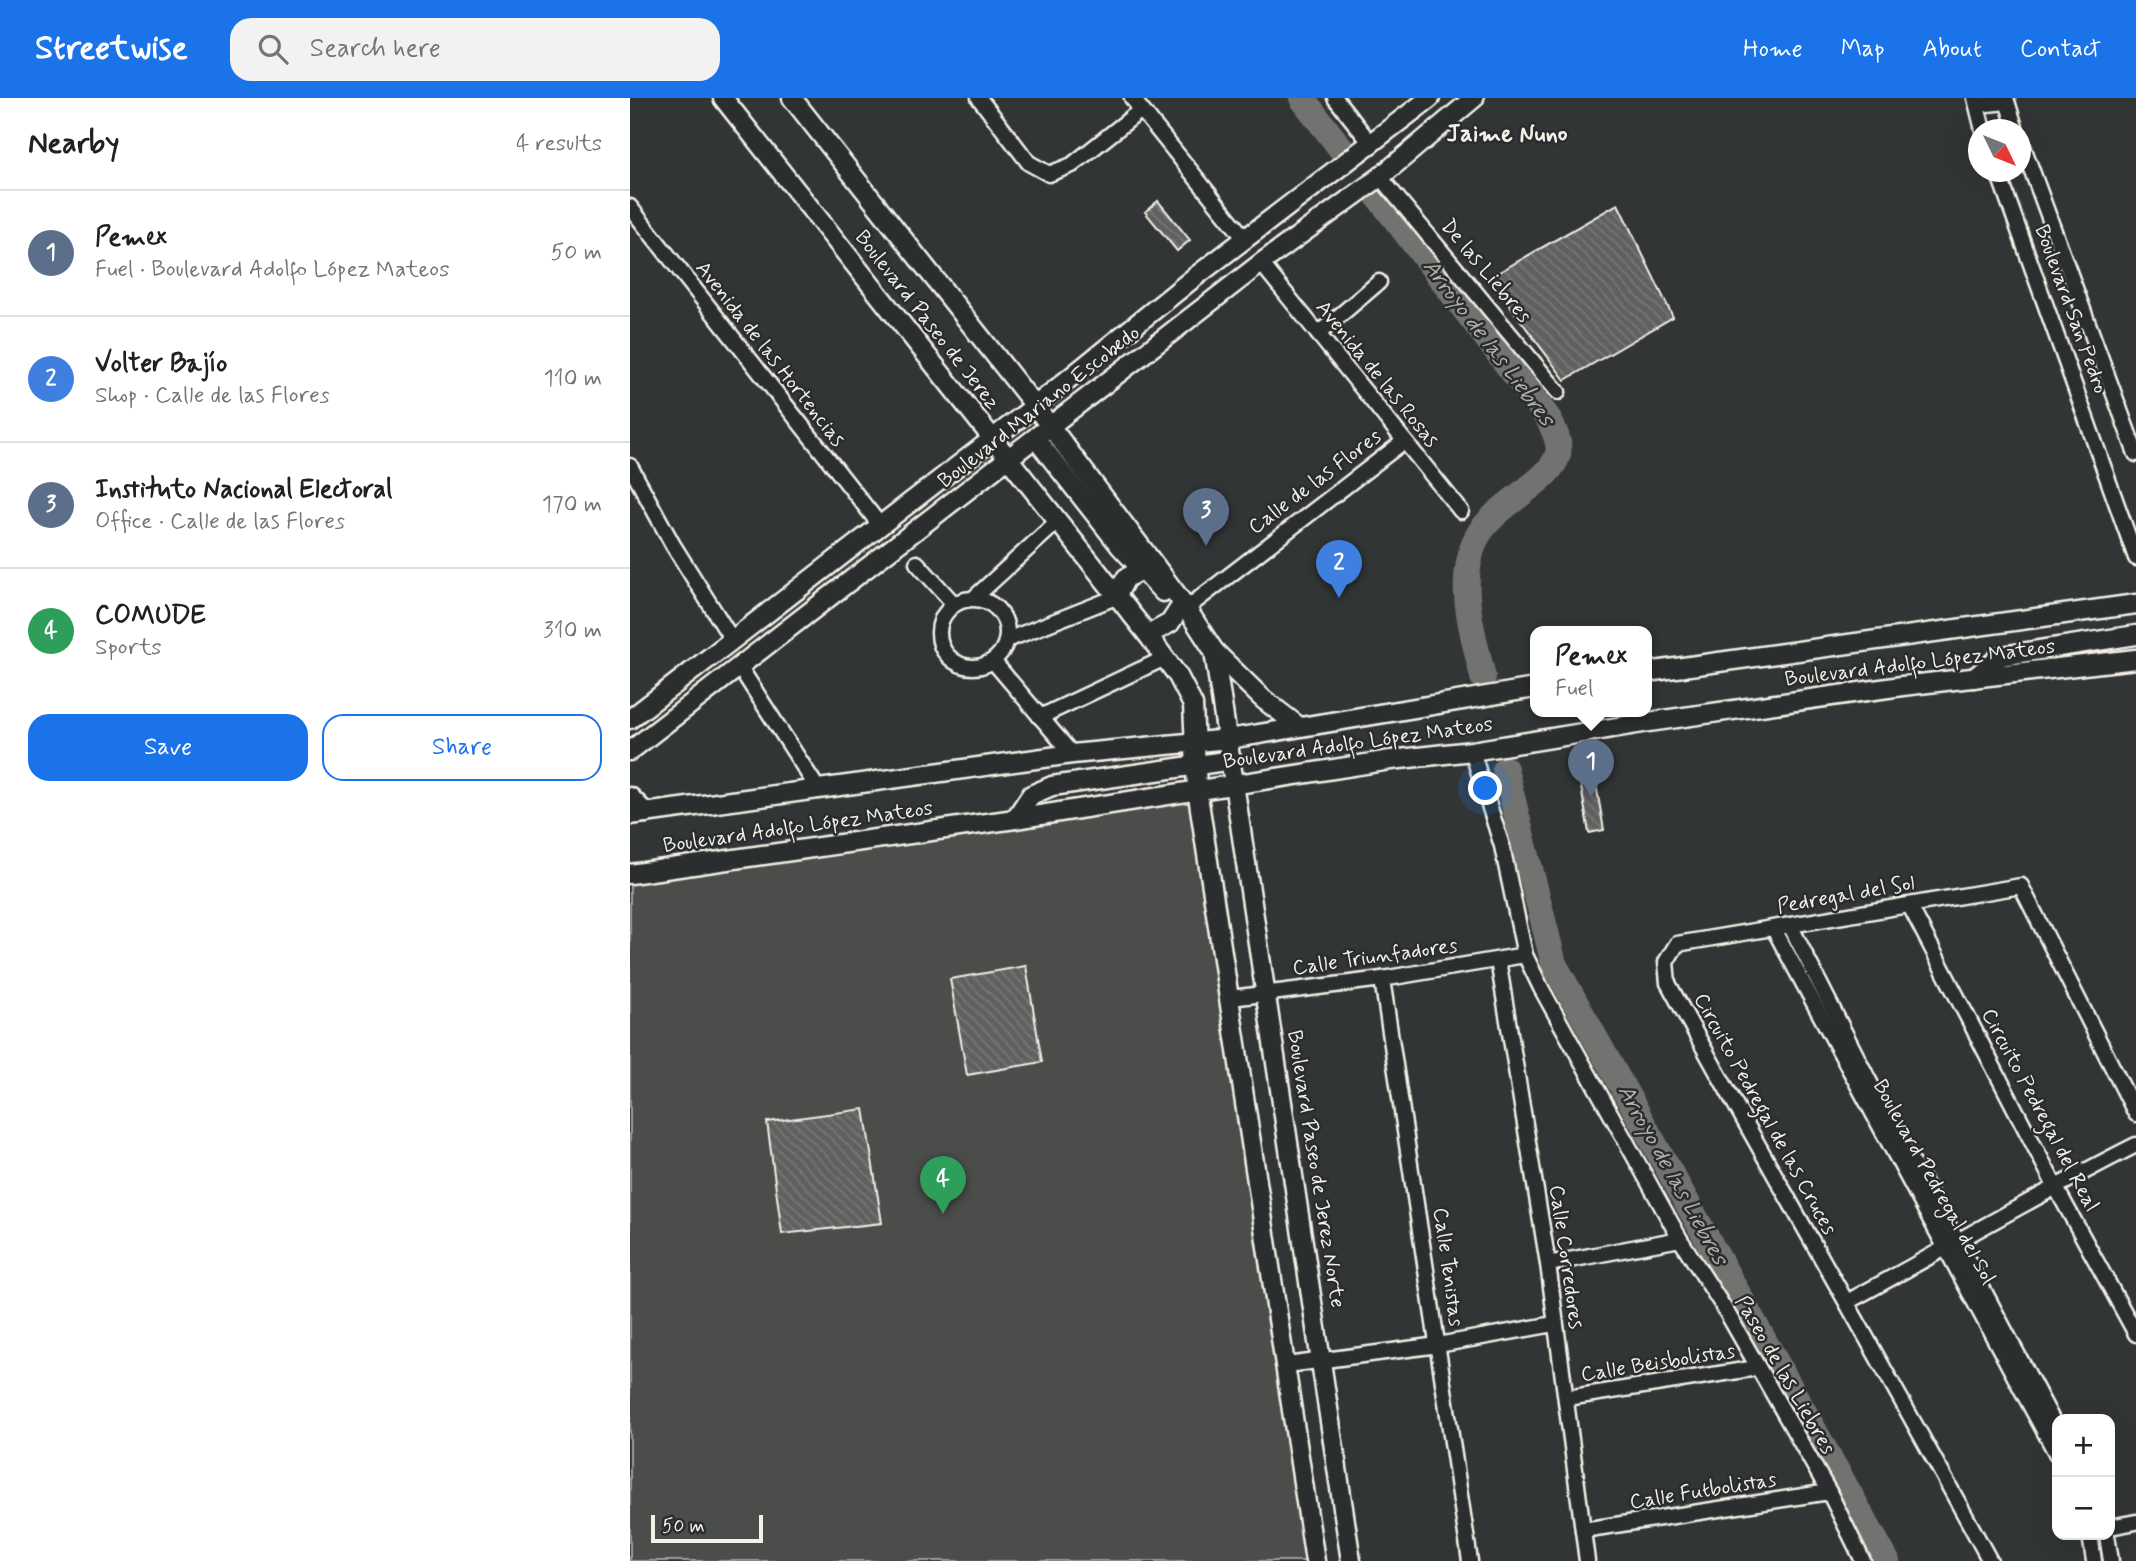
<!DOCTYPE html>
<html lang="en">
<head>
<meta charset="utf-8">
<style>
  body { margin:0; font-family:Mynerve,sans-serif; background:#f2f2f2; color:#202124 }
  .controls { position:absolute; right:21px; bottom:21px; display:grid; overflow:hidden; border-radius:14px; box-shadow:0 7px 28px #0002 }
  .controls button { width:63px; height:63px; display:grid; place-items:center; padding:0; border:0; border-bottom:2px solid #e0e0e0; background:#fff; color:#202124; font:35px sans-serif }
  .compass { position:absolute; left:1338px; top:21px; width:63px; height:63px; border-radius:50%; background:#fff; box-shadow:0 7px 28px #0002; rotate:133deg }
  .scale { position:absolute; left:21px; bottom:18px; width:112px; box-sizing:border-box; padding-left:7px; border:4px solid #f4f1e8; border-top:0; font-size:19px; line-height:24px; white-space:nowrap; color:#f4f1e8; -webkit-text-stroke:5px #2a2d2e; paint-order:stroke }
  .you { position:absolute; left:856px; top:691px; width:24px; height:24px; margin:-18px; border:5px solid #fff; border-radius:50%; background:#1a73e8; box-shadow:0 0 0 10px #1a73e833 }
  .badge { display:grid; place-items:center; width:46px; height:46px; border-radius:50%; background:#1a73e8; color:#fff; font-size:23px; font-weight:700 }
  .pin { position:absolute; translate:-50% -58px; filter:drop-shadow(0 2px 4px #0008) }
  .pin::after { content:''; position:absolute; top:37px; width:24px; height:21px; background:inherit; clip-path:polygon(0 0,100% 0,50% 100%) }
  .popup { position:absolute; left:900px; top:528px; width:122px; height:91px; box-sizing:border-box; display:grid; place-content:center; border-radius:14px; background:#fff; filter:drop-shadow(0 2px 5px #0005); font-size:23px; white-space:nowrap; color:#757577 }
  .popup b { font-size:26px; color:#202124 }
  .popup::after { content:''; position:absolute; left:50%; top:100%; margin-left:-14px; border:14px solid transparent; border-top-color:#fff }
  .list { margin:0; padding:0; list-style:none }
  h2 { display:flex; justify-content:space-between; align-items:center; height:91px; margin:0; padding:0 28px; font-size:30px }
  h2 small { font-size:23px; font-weight:400; color:#757577 }
  .list li { display:grid; grid-template-columns:46px 1fr auto; gap:21px; align-items:center; box-sizing:border-box; height:126px; padding:0 28px; border-top:2px solid #e0e0e0 }
  .list b { display:block; font-size:26px; white-space:nowrap }
  .list p { margin:0; font-size:23px; white-space:nowrap; color:#757577 }
  .list em { font-size:23px; font-style:normal; color:#757577 }
  .actions { display:flex; gap:14px; padding:21px 28px }
  .actions a { flex:1; padding:16px 0; border:2px solid #1a73e8; border-radius:21px; text-align:center; font-size:24px; color:#1a73e8 }
  .actions .main { background:#1a73e8; color:#fff }
  .icon { flex:none; width:38px; height:38px; fill:none; stroke:currentColor; stroke-width:2; stroke-linecap:round; stroke-linejoin:round }
  .map { position:relative; flex:none; width:1506px; height:1463px; overflow:hidden }
  header { display:flex; align-items:center; gap:42px; box-sizing:border-box; height:98px; padding:0 35px; background:#1a73e8; color:#fff }
  header strong { font-size:33px }
  nav { display:flex; gap:38px; margin-inline-start:auto; font-size:24px }
  .search { width:490px; height:63px; background:#f2f2f2; display:flex; align-items:center; gap:18px; box-sizing:border-box; padding:0 24px; border-radius:21px; color:#757577; font-size:26px }
  main { display:flex }
  aside { flex:1; background:#fff }
  .map>svg:first-child { display:block }
  .garden { fill:#4b4d4c; stroke:#a09f9a; stroke-width:2 }
  .lines { fill:none; stroke-linecap:round; stroke-linejoin:round }
  .river { stroke:#727370; stroke-width:26 }
  .building { fill:url(#building-back-hatch); stroke:#f4f1e8; stroke-width:2 }
  .minor-casing { stroke:#f4f1e8; stroke-width:19 }
  .major-casing { stroke:#f4f1e8; stroke-width:23 }
  .minor { stroke:#2a2d2e; stroke-width:14 }
  .major { stroke:#2a2d2e; stroke-width:18 }
  .labels { text-anchor:middle; dominant-baseline:central; stroke-width:5; stroke-linejoin:round; paint-order:stroke }
  .street-label { font-size:21px; fill:#f4f1e8; stroke:#2a2d2e }
  .water-label { font-size:23px; font-style:italic; fill:#b3b2ac; stroke:#2a2d2e }
  .quarter-label { font-size:24px; font-weight:bold; fill:#f4f1e8; stroke:#2a2d2e }
</style>
</head>
<body>
<header>
<strong>Streetwise</strong>
<div class="search"><svg class="icon" aria-label="search" viewBox="0 0 24 24"><circle cx="10" cy="10" r="6"/><path d="M15 15l6 6"/></svg>Search here</div>
<nav><a>Home</a><a>Map</a><a>About</a><a>Contact</a></nav>
</header>
<main>
<aside>
<h2>Nearby<small>4 results</small></h2>
<ul class="list">
<li><span class="badge" style="background:#5c6f8a">1</span><div><b>Pemex</b><p>Fuel · Boulevard Adolfo López Mateos</p></div><em>50 m</em></li>
<li><span class="badge" style="background:#3f7fe0">2</span><div><b>Volter Bajío</b><p>Shop · Calle de las Flores</p></div><em>110 m</em></li>
<li><span class="badge" style="background:#5c6f8a">3</span><div><b>Instituto Nacional Electoral</b><p>Office · Calle de las Flores</p></div><em>170 m</em></li>
<li><span class="badge" style="background:#2e9e5b">4</span><div><b>COMUDE</b><p>Sports</p></div><em>310 m</em></li>
</ul>
<div class="actions"><a class="main">Save</a><a>Share</a></div>
</aside>
<div class="map">
<svg width="1506" height="1463" viewBox="0 0 1506 1463">
  <defs>
    <pattern id="building-back-hatch" width="6" height="6" patternUnits="userSpaceOnUse" patternTransform="scale(1.75)"><rect width="6" height="6" fill="#5f605f"/><path d="M-1 5l2 2M0 0l6 6M5-1l2 2" fill="none" stroke="#777776"/></pattern>
  </defs>
  <rect width="100%" height="100%" fill="#323535"/>
  <filter id="ink" filterUnits="userSpaceOnUse"><feTurbulence type="fractalNoise" baseFrequency=".0143" numOctaves="2"/><feDisplacementMap in="SourceGraphic" scale="14" xChannelSelector="R" yChannelSelector="G"/><feConvolveMatrix kernelMatrix="1 2 1 2 8 2 1 2 1" color-interpolation-filters="sRGB"/></filter>
  <g filter="url(#ink)">
    <polygon class="garden" points="564,692 677,1463 0,1463 0,769"/>
    <g class="lines">
      <g class="river">
        <polyline points="672,0 712,52"/>
        <path d="M747 97 918 320C923 330 931 344 928 356 921 385 862 407 846 441 826 486 843 535 853 579"/>
        <polyline points="875,671 924,866 1257,1463"/>
      </g>
    </g>
    <g class="building">
      <polygon points="528,103 560,142 547,153 515,114"/>
      <polygon points="988,106 1043,219 935,282 859,180"/>
      <polygon points="962,663 974,732 959,735 947,666"/>
      <polygon points="396,868 412,964 337,977 320,881"/>
      <polygon points="234,1011 252,1125 152,1136 137,1024"/>
    </g>
    <g class="lines">
      <defs>
        <g id="minor">
          <polyline points="349,0 399,65 419,76 442,67 511,12"/>
          <polyline points="502,0 616,142"/>
          <polyline points="705,0 742,47"/>
          <polyline points="1345,0 1353,32"/>
          <polyline points="1376,0 1386,32"/>
          <polyline points="1347,7 1377,4"/>
          <polyline points="1391,43 1506,356"/>
          <polyline points="1368,74 1506,460"/>
          <polyline points="750,79 928,294"/>
          <polyline points="0,109 250,427"/>
          <polyline points="631,165 831,413"/>
          <polyline points="688,236 749,184"/>
          <polyline points="0,368 43,447 101,540"/>
          <polyline points="287,465 324,506"/>
          <polyline points="344,500 427,424"/>
          <circle cx="343" cy="535" r="34"/>
          <polyline points="557,510 773,344"/>
          <polyline points="377,542 486,499"/>
          <polyline points="363,563 442,656"/>
          <polyline points="109,568 188,691"/>
          <polyline points="410,619 535,560"/>
          <polyline points="842,653 872,748 895,857 911,890 1050,1141 1096,1213 1199,1394 1233,1463"/>
          <polyline points="1280,808 1425,1088 1506,1236"/>
          <polyline points="1161,829 1268,1040 1328,1144 1427,1331"/>
          <polyline points="1144,831 1427,1357"/>
          <polyline points="868,862 918,1166 957,1463"/>
          <polyline points="752,881 840,1463"/>
          <polyline points="601,900 752,881 895,857"/>
          <polyline points="918,1166 1050,1141"/>
          <path d="M1217 1204C1314 1152 1408 1096 1506 1047"/>
          <polyline points="657,1267 808,1247 924,1226"/>
          <polyline points="937,1300 1127,1270"/>
          <polyline points="1480,1429 1506,1424"/>
          <polyline points="953,1432 1199,1394"/>
          <polyline points="1460,1437 1464,1463"/>
          <polyline points="1477,1437 1481,1463"/>
          <path d="M1360 1463C1255 1269 1144 1079 1038 885L1036 864 1047 846 1391 788 1506 1016"/>
        </g>
        <g id="major">
          <polyline points="93,0 518,537 548,578 563,607 567,691 685,1463"/>
          <polyline points="162,0 405,308 553,505 584,553 721,1463"/>
          <polyline points="406,341 490,448 533,494"/>
          <polyline points="486,499 496,480 511,472"/>
          <polyline points="518,537 540,525 553,505"/>
          <polyline points="584,553 633,601 668,628"/>
          <polyline points="1017,574 1506,506"/>
          <polyline points="1344,580 1371,558 1506,537"/>
          <polyline points="0,621 405,308 561,182 800,0"/>
          <polyline points="0,653 631,165 750,79 844,0"/>
          <polyline points="0,699 16,715"/>
          <polyline points="0,717 442,656 599,641 905,590"/>
          <polyline points="385,721 401,697 422,688 602,662"/>
          <polyline points="0,776 385,721 761,662 842,653 1019,624 1272,588 1506,561"/>
        </g>
      </defs>
      <use href="#minor" class="minor-casing"/>
      <use href="#major" class="major-casing"/>
      <use href="#minor" class="minor"/>
      <use href="#major" class="major"/>
    </g>
  </g>
  <g class="labels">
    <g class="street-label">
      <text transform="translate(856 173) rotate(50)">De las Liebres</text>
      <text transform="translate(1441 211) rotate(70)">Boulevard San Pedro</text>
      <text transform="translate(297 222) rotate(52)">Boulevard Paseo de Jerez</text>
      <text transform="translate(140 256) rotate(52)">Avenida de las Hortencias</text>
      <text transform="translate(747 276) rotate(51)">Avenida de las Rosas</text>
      <text transform="translate(409 309) rotate(-38)">Boulevard Mariano Escobedo</text>
      <text transform="translate(685 384) rotate(-37)">Calle de las Flores</text>
      <text transform="translate(1290 565) rotate(-7)">Boulevard Adolfo López Mateos</text>
      <text transform="translate(728 645) rotate(-8)">Boulevard Adolfo López Mateos</text>
      <text transform="translate(168 729) rotate(-8)">Boulevard Adolfo López Mateos</text>
      <text transform="translate(1216 797) rotate(-10)">Pedregal del Sol</text>
      <text transform="translate(745 859) rotate(-8)">Calle Triunfadores</text>
      <text transform="translate(1410 1012) rotate(62)">Circuito Pedregal del Real</text>
      <text transform="translate(1135 1016) rotate(61)">Circuito Pedregal de las Cruces</text>
      <text transform="translate(686 1071) rotate(81)">Boulevard Paseo de Jerez Norte</text>
      <text transform="translate(1304 1084) rotate(61)">Boulevard Pedregal del Sol</text>
      <text transform="translate(936 1159) rotate(82)">Calle Corredores</text>
      <text transform="translate(818 1169) rotate(82)">Calle Tenistas</text>
      <text transform="translate(1028 1265) rotate(-9)">Calle Beisbolistas</text>
      <text transform="translate(1155 1277) rotate(60)">Paseo de las Liebres</text>
      <text transform="translate(1073 1393) rotate(-9)">Calle Futbolistas</text>
    </g>
    <g class="water-label">
      <text transform="translate(858 245) rotate(53)">Arroyo de las Liebres</text>
      <text transform="translate(1042 1077) rotate(61)">Arroyo de las Liebres</text>
    </g>
    <g class="quarter-label">
      <text x="877" y="36">Jaime Nuno</text>
    </g>
  </g>
</svg>
<div class="controls">
<button>+</button>
<button>−</button>
</div>
<svg class="compass" viewBox="-18 -18 36 36"><path d="M0-13l5 13h-10z" fill="#e53935"/><path d="M0 13l5-13h-10z" fill="#757577"/></svg>
<div class="scale">50 m</div>
<div class="you"></div>
<div class="pin badge" style="left:961px;top:699px;background:#5c6f8a">1</div>
<div class="popup"><b>Pemex</b>Fuel</div>
<div class="pin badge" style="left:709px;top:500px;background:#3f7fe0">2</div>
<div class="pin badge" style="left:576px;top:448px;background:#5c6f8a">3</div>
<div class="pin badge" style="left:313px;top:1116px;background:#2e9e5b">4</div>
</div>
</main>
</body>
</html>
